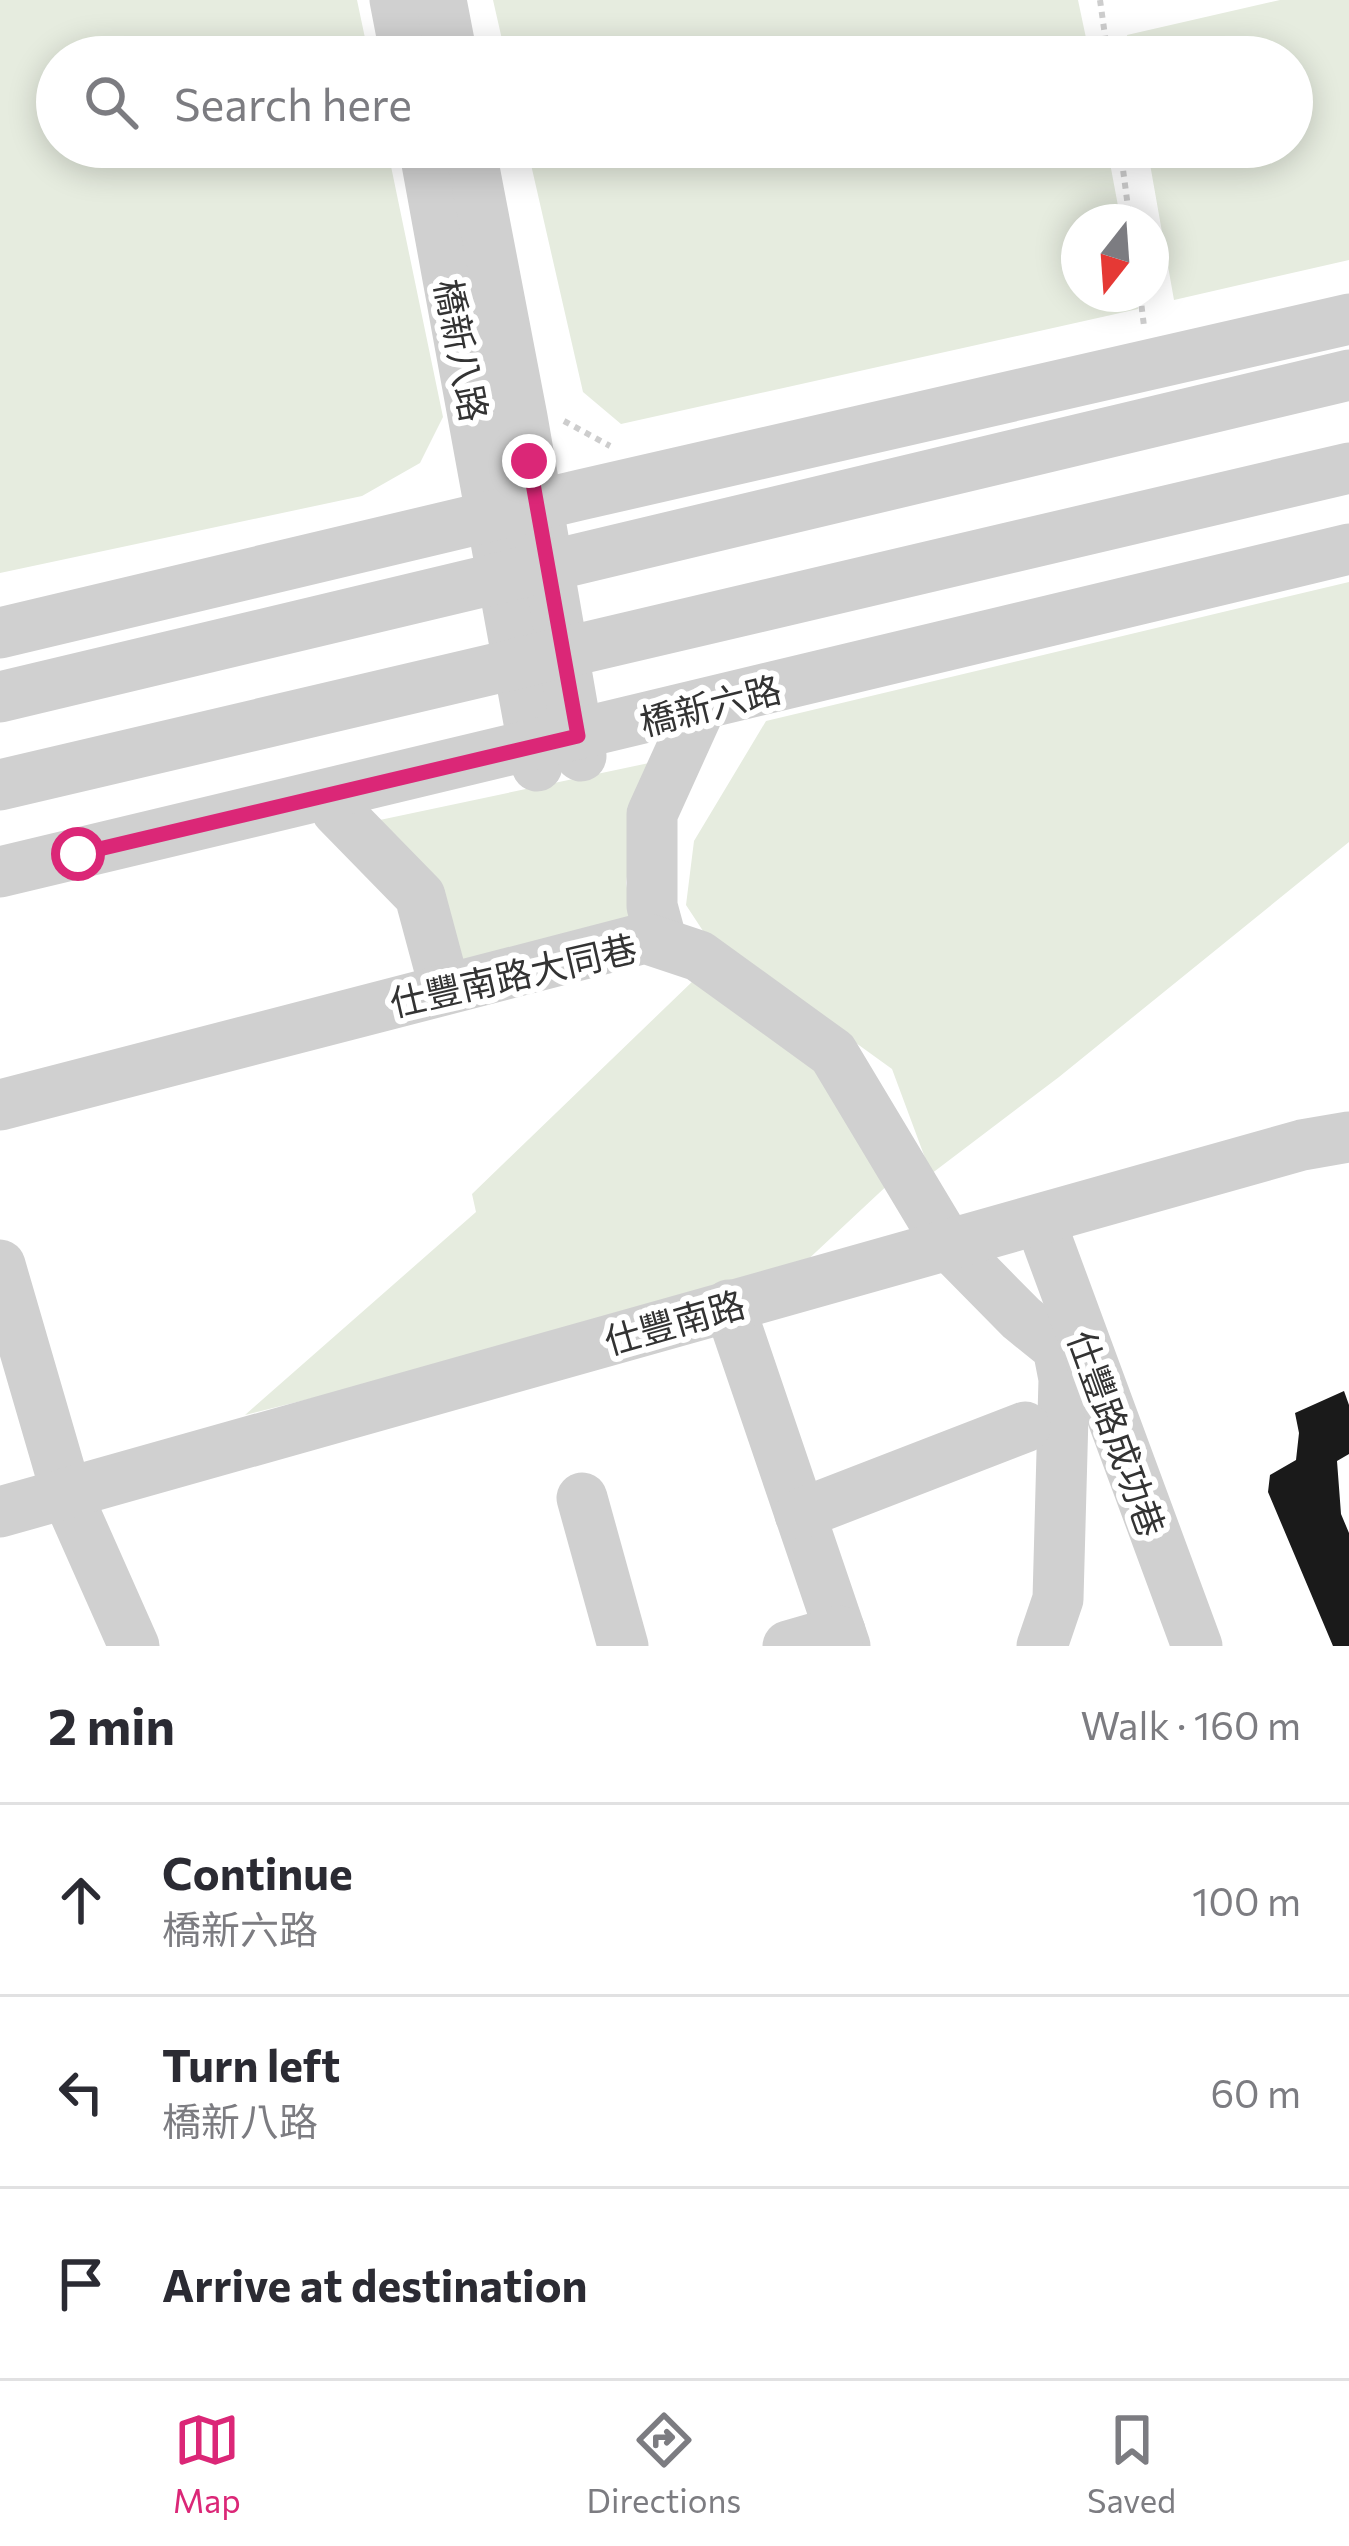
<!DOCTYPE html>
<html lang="en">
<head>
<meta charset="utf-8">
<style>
  body { margin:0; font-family:Commissioner,"Noto Sans TC",sans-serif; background:#f7f7f7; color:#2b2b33 }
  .compass { position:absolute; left:1061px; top:204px; width:108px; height:108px; border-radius:50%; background:#fff; box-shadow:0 6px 30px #0003; rotate:197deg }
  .stop { position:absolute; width:36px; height:36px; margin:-27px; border:9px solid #db2777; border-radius:50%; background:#fff }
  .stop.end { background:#db2777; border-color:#fff; box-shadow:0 3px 12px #0008 }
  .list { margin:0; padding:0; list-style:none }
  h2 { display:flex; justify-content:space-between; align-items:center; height:156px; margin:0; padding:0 48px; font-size:51px }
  h2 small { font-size:39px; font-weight:400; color:#7c7c81 }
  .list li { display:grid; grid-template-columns:78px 1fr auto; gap:36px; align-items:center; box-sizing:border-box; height:192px; padding:0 48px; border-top:3px solid #e1e1e2 }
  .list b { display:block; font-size:45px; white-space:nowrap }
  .list p { margin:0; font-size:39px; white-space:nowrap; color:#7c7c81 }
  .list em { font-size:39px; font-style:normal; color:#7c7c81 }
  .icon { flex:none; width:66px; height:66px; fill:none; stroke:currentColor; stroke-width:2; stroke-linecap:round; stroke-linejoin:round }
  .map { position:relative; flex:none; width:1349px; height:1646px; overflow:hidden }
  .search { position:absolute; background:#fff; box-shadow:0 6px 30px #0003; left:36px; right:36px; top:36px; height:132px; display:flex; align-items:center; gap:30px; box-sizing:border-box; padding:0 42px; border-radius:66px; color:#7c7c81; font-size:45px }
  .sheet { height:732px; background:#fff }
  nav { display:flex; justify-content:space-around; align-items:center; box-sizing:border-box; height:168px; border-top:3px solid #e1e1e2; background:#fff; font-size:33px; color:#7c7c81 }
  nav a { display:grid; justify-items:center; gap:6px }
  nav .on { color:#db2777 }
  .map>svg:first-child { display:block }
  .green { fill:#e6ecdf }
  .building { fill:#1a1a1a }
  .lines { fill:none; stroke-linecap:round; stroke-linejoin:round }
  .path { stroke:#cdcdcd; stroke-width:6; stroke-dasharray:6 6; stroke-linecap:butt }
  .minor { stroke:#d0d0d0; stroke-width:51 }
  .route { stroke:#db2777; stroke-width:15 }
  .labels { text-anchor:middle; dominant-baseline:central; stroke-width:12; stroke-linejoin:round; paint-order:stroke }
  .street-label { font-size:36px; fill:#333; stroke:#fff }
</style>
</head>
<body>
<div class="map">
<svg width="1349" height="1646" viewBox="0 0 1349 1646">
  <rect width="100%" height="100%" fill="#fff"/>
  <g class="green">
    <polygon points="0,0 357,0 369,57 57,57 57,147 387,147 443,417 420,463 362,496 0,573"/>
    <polygon points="493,0 1078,0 1090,57 506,57"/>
    <polygon points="1280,0 1349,0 1349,260 1174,300 1147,147 1292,147 1292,57 1131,57 1127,35"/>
    <polygon points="527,147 1107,147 1121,222 1079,222 1079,294 1135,294 1138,309 621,424 583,392"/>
    <polygon points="1349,582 1349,842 1059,1077 931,1174 892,1069 705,934 686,905 694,841 766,721"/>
    <polygon points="649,763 639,795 626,883 635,929 458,971 375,821"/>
    <polygon points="695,979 827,1075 893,1180 786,1280 245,1415 476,1212 472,1194"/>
  </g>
  <polygon class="building" points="1344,1391 1349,1405 1349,1454 1337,1461 1341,1514 1349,1533 1349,1646 1333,1646 1268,1492 1270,1475 1296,1460 1299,1433 1295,1413"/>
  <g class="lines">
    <g class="path">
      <polyline points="1100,0 1108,57"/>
      <polyline points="1120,147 1130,222"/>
      <polyline points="1140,294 1144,326"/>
      <polyline points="564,421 610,446"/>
    </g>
    <g class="minor">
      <polyline points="395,0 406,57"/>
      <polyline points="441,0 452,57"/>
      <polyline points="424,147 537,766"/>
      <polyline points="470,147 522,417 581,756"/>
      <polyline points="0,633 580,495 1349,319"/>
      <polyline points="0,697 1349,375"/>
      <polyline points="0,785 1349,468"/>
      <polyline points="337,811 420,896 445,989"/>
      <polyline points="0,872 1349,549"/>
      <polyline points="662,943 652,906 652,814 701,706"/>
      <polyline points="0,1105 645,938 699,956 833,1053 947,1243 1021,1318 1058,1348 1064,1379 1058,1599 1042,1646"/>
      <polyline points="1040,1221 1197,1646"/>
      <polyline points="0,1265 67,1495 134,1646"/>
      <polyline points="729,1305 845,1646"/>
      <polyline points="582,1498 623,1646"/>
      <polyline points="0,1512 1302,1145 1349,1137"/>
      <polyline points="800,1514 1025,1427"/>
      <polyline points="788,1646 840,1631"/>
    </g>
  </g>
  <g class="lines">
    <polyline class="route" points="78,854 578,736 529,461"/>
  </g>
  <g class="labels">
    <g class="street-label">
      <text transform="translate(463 350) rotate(79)">橋新八路</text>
      <text transform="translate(710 704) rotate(-14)">橋新六路</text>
      <text transform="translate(513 974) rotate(-13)">仕豐南路大同巷</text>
      <text transform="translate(674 1321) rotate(-16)">仕豐南路</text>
      <text transform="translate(1118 1433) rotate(70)">仕豐路成功巷</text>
    </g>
  </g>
</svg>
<svg class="compass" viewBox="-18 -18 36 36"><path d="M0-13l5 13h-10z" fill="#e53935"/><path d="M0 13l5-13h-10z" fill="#7c7c81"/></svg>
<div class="stop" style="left:78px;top:854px"></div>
<div class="stop end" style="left:529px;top:461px"></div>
<div class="search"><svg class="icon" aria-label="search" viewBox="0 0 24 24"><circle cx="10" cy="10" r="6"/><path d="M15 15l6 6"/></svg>Search here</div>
</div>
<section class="sheet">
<h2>2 min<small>Walk · 160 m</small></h2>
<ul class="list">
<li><svg class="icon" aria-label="ahead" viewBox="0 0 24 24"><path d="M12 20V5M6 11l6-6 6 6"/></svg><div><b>Continue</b><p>橋新六路</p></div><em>100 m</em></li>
<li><svg class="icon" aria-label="left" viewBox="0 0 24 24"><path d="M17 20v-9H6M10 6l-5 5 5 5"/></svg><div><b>Turn left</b><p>橋新八路</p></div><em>60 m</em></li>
<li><svg class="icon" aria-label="arrive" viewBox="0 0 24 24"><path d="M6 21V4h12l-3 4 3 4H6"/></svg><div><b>Arrive at destination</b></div></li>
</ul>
</section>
<nav>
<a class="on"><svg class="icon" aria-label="map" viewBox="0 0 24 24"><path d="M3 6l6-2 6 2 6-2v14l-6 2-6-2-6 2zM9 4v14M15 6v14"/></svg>Map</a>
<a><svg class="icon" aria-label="directions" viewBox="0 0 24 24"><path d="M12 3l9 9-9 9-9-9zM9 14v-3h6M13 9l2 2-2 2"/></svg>Directions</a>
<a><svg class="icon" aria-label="saved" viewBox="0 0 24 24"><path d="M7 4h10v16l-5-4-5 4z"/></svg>Saved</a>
</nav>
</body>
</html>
